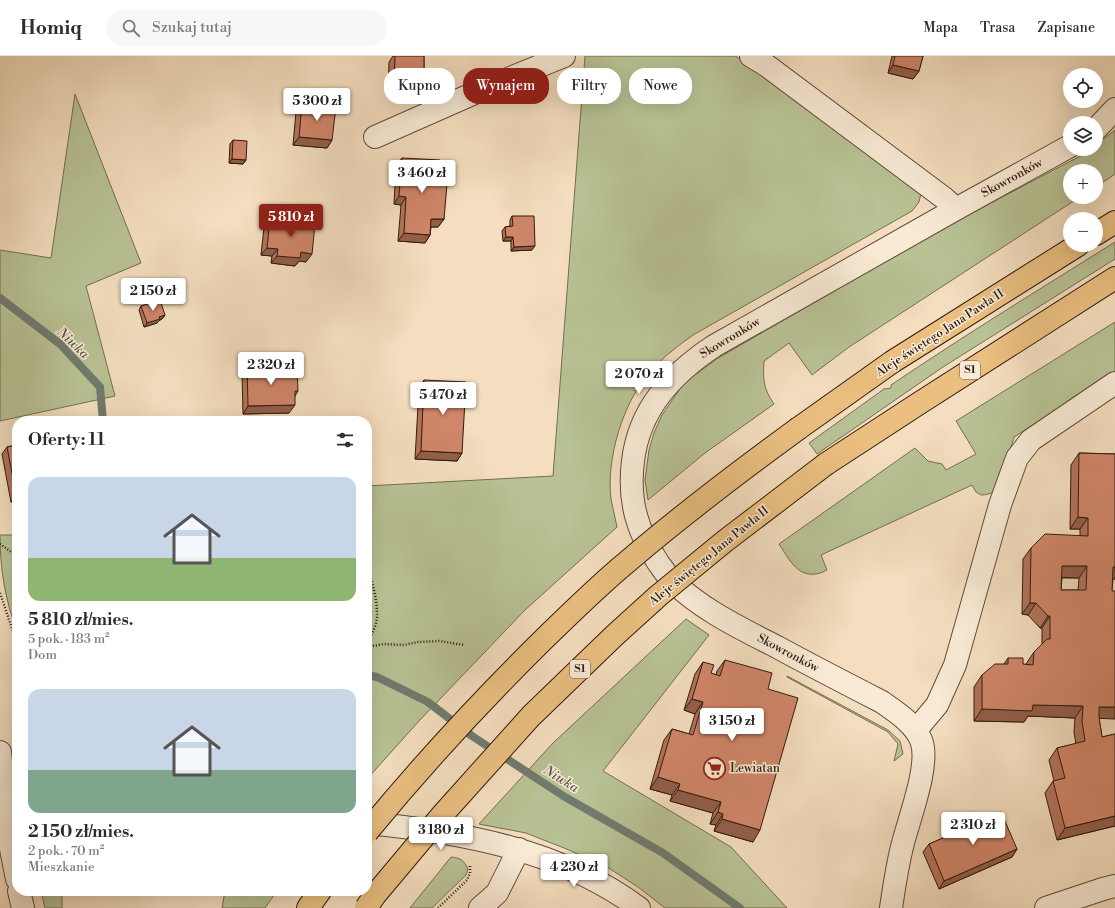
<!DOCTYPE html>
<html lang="pl">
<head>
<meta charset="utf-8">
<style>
	body { margin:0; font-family:"Libre Bodoni",serif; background:#f7f7f7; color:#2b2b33; height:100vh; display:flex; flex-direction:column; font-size:15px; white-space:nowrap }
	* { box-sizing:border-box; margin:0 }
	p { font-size:13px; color:#7c7c81 }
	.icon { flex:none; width:22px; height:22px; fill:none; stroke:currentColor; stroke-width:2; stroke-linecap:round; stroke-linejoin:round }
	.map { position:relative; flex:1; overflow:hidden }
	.details { position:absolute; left:12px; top:360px; width:360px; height:480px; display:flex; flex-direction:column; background:#fff; border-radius:16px; box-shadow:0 4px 16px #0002 }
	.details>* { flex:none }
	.hud { position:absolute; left:384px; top:12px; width:380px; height:36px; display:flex; gap:8px }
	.tools { position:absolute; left:1063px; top:12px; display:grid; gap:8px }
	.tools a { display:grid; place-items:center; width:40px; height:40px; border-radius:50%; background:#fff; box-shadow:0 4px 16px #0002; font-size:20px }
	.price { position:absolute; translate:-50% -34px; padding:0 9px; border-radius:4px; background:#fff; color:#222; font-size:13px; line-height:26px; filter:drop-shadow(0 1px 2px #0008) }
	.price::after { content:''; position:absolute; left:50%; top:24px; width:12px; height:9px; margin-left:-6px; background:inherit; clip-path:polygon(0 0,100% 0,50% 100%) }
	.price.active { background:#8f2418; color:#fff }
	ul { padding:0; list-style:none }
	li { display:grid; align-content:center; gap:8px; height:212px; padding:0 16px }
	li span { display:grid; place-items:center; height:124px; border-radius:12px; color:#555 }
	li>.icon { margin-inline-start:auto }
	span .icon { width:72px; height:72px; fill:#fffc; stroke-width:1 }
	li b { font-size:17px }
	h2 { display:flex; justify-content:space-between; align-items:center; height:48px; padding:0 16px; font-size:17px }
	.chip { padding:0 14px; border-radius:16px; background:#fff; box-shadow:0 4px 16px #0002; font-size:14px; line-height:36px }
	.chip.active { background:#8f2418; color:#fff }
	header { display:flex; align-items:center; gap:24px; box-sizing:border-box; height:56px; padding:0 20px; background:#fff; border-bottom:1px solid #e1e1e2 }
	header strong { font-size:19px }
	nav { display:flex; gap:22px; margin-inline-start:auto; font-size:14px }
	.search { width:280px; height:36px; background:#f7f7f7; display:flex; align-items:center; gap:10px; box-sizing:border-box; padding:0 14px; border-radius:16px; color:#7c7c81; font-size:15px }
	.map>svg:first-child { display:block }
	.grass { fill:#b8c294; stroke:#746e51 }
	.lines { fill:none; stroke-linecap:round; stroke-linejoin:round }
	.stream { stroke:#707b6f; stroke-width:8 }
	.minor-casing { stroke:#604b3a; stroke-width:24 }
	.highway-casing { stroke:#2f1a0e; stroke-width:24 }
	.path { stroke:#2f1a0e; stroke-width:2.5; stroke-dasharray:1 2; stroke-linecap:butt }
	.minor { stroke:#f8ead5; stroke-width:22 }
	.highway { stroke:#eabf80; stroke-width:22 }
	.highway-bridge-casing { stroke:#2f1a0e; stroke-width:24; stroke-linecap:butt }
	.highway-bridge { stroke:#eabf80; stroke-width:22 }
	.wall { fill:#b3735a; stroke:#2f1a0e; fill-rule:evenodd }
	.shaded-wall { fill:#925e4a; stroke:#2f1a0e }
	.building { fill:#d08669; stroke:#2f1a0e; fill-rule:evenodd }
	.labels { text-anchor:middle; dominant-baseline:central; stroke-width:3; stroke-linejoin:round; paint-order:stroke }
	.shield { fill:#f8ead5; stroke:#6b584a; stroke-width:1 }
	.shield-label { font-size:11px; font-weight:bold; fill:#2f1a0e }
	.street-label { font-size:12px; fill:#2f1a0e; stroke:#f8ead5 }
	.poi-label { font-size:12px; fill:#2f1a0e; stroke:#f8ead5; text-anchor:start }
	.water-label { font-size:13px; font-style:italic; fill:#555346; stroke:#f8ead5 }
</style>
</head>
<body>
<header>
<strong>Homiq</strong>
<div class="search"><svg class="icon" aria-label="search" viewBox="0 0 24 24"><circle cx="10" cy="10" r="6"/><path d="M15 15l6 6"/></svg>Szukaj tutaj</div>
<nav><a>Mapa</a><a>Trasa</a><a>Zapisane</a></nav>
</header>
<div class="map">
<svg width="1115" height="852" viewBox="0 0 1115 852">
	<rect width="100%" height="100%" fill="#f4debf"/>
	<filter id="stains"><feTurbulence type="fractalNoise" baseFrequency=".005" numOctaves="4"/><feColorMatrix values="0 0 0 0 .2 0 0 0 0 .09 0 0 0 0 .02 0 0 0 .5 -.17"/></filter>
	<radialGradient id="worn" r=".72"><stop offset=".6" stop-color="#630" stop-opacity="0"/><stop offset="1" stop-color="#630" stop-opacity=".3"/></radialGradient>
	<path class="grass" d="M585,0H735L755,11L921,137L919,146L912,155L693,279C678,290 663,301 651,315C623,345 606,403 611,443C613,452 615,462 617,471L525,554L419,665L367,723V430L553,420Z
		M75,38L141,207L86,230L115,340L0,365V194L51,202Z
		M1115,74V118L1096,131V115H1070V141H1080L849,291L812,319L789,287L764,305C763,324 763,332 774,348L705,397L648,444L645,424L649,394L654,377L662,359L684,327L718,302L960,163L1086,97L1092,93H1096V89Z
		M1115,186V203L943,311L817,398L809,387L884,333L891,332V329C965,279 1040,233 1115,186Z
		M1115,266V317L1014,381C1010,394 1004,425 995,434C991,438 986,439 981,439L976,436L972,429L821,499L827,514C823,516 819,518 815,518C797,521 787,500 779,488L915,392L928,405L942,408L946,414L976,398L956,365Z
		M0,479H17V575C5,544 0,512 0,479Z
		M686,563L709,579L603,715L731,791L787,852H665L638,831L607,811L569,794L526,777L479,768L553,687Z
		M787,620L888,674L900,685L903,698L894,705L898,688L888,676L787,621Z
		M451,801C460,802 464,804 468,813L466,819L432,852H410Z
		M41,835H62V852H45Z
		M225,835H277L265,852H222Z"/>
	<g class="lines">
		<path class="stream" d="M0,242L60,288L100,331L103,365
			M367,619L377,621L428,646L472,680L565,741L663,797L740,852"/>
		<defs>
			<path id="minor" d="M751,0L766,9L944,142L956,153
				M1096,73L1115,53
				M375,81L486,32L564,0
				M916,674L937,649L955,609L1000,449L1017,402L1031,384L1115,327
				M0,696L8,778L17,823
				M367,767C462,776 561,794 639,852
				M19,835L23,852
				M480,852L497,837L519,793
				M891,852C894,832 897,811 902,791C908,765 931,708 921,684C914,667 896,656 882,646C847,628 812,610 777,591C740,572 700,553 670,523C666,518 663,513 659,508C637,476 628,444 633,405C639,353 672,318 714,290L956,153L1070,90
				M1046,852L1103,833L1115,830"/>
			<path id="highway" d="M1096,178L1115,166
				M799,372L892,306L1078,189
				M826,408L918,348L1115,222
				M308,852L320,835"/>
		</defs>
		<use href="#minor" class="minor-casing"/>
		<use href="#highway" class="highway-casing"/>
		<path class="path" d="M0,488L17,500
			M367,508C371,524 377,540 377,557C378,568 371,579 367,589
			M0,537L17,587
			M367,591L384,588L404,589L418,586L439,585L464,589
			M438,852L467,824L470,817V808"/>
		<use href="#minor" class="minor"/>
		<use href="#highway" class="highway"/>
		<defs>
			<path id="highway-bridge" d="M367,776C423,708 482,644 545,582C572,556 598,530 627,506C682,459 740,415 799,372
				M366,852L375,839L443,758L531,660L615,579L658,540L725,485L826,408"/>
		</defs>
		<use href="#highway-bridge" class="highway-bridge-casing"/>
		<use href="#highway-bridge" class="highway-bridge"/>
	</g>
	<path class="wall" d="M393,0H424V28L418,36H388L389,6Z
		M892,0H923L919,15L913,23L888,17Z
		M302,48L332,84L327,92L293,89L296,56Z
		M233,84L246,104L243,108L229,107L230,88Z
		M402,102L439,128L444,163L438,171H431L430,179L425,187L398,185L401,149L394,148L396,110Z
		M512,160L532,194L511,195V185H503L502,175L505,171L510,170V164Z
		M270,163L306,206L299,205L295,210L271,207L272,200L261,199L264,171Z
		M155,248L165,259L162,263L160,264L157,267L144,271L139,254L141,250Z
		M247,308L268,313L298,335L295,340L289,357L243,358L242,316Z
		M424,324L462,397L457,405L415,403L419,332Z
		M17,389V445L11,446L2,398L7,391Z
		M1079,397L1115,398V523H1113L1099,662L1102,681L1115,678V770L1057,784L1045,737L1053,725H1054L1049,704L1057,692L1076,688L1074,676L1075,662L1028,660L1024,666L974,665V631L982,619L1004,608L1008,602L1023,608L1026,609V608L1034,596L1042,588V572H1040L1028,559L1022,558L1023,503L1031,492L1080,480V473H1070L1071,409ZM1062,522H1079L1078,534H1061Z
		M725,604L768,633L753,786L714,775L716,769L710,768L713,757L670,745L672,739L650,733L664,684L672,673L689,678L695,658L684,654L695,618L703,606L711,617L716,619L717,615Z
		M972,769L1017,793L1012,801L939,833L923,796L929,788L955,777L957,773Z"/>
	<path class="shaded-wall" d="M893,9L919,15L913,23L888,17Z
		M394,28H424L418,36H388Z
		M299,81L332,84L327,92L293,89Z
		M232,103L246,104L243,108L229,107Z
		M399,140L406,141L401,149L394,148Z
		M431,163H444L438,171H425Z
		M404,177L430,179L425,187L398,185Z
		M506,181H513L511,185H503Z
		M535,190L532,194L511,195L514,191Z
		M267,192L278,193L272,200L261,199Z
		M301,196L312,198L306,206L299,205L295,210L271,207L277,200Z
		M165,259L162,263L160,264L157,267L144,271L147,267L159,261Z
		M295,349L289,357L243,358L248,350Z
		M421,395L462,397L457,405L415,403Z
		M16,438H17V445L11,446Z
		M1078,461L1088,462L1080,473H1070Z
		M1062,510H1087L1079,522L1054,521Z
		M1113,511H1115V523H1105Z
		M1030,547H1036L1028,559L1022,558Z
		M1048,560H1050L1042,572H1040Z
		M692,643L703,646L695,658L684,654Z
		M1033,649L1083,650L1075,662L1028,660L1024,666L974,665L982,653Z
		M1099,651H1115V663L1091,662Z
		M658,721L680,728L672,739L650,733Z
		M678,734L721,746L713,757L670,745Z
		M718,756L723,758L716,769L710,768Z
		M1115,760V770L1057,784L1065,772Z
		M722,763L760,774L753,786L714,775Z
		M1017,793L1012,801L939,833L944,825Z"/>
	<path class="building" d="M395,0H424V28H394Z
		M895,0H923L919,15L893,9Z
		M302,48L336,51L332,84L299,81Z
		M233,84L247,85L246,104L232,103Z
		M402,102L440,104L439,128H447L444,163H431L430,179L404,177L406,141L399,140Z
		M512,160H534L535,190L514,191L513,181H506L505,171L513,170Z
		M270,163L315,168L312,198L301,196L300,202L277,200L278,193L267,192Z
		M154,246L155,248L161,247L165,259L159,261L160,263L147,267L141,250Z
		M247,308H268V313H297L298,335H295V349L248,350Z
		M424,324L466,326L462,397L421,395Z
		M17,389V438H16L7,391Z
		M1079,397L1115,398V511H1113L1112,535H1115V651H1099V661L1102,681L1115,678V760L1065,772L1053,725L1065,722L1057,692L1085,685L1082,665L1083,650L1033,649L1032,655L982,653V619L995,608H1008V602H1023V608L1033,609L1034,596L1047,583H1050V560H1048L1036,547H1030L1031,492L1045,478L1088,480V462L1078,461ZM1062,510H1087L1086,534H1061Z
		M725,604L772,617L768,633L798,642L760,774L722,763L723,758L718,756L721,746L678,734L680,728L658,721L672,673L693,679L703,646L692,643L703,606L714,609L711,617L720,620Z
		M1001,756L1017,793L944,825L929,788L959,775L957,773L971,767L972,769Z"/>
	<defs>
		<symbol id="supermarket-ring" viewBox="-11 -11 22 22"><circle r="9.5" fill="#f8ead5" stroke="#8f2418" stroke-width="1.5"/><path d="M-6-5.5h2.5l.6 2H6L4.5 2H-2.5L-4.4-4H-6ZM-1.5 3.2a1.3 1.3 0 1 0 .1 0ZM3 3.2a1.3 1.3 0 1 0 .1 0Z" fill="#8f2418"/></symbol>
	</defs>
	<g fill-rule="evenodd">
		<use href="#supermarket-ring" x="702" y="700" width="25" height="25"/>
	</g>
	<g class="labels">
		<g class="shield">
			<rect x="960" y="305" width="20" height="18" rx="3"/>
			<rect x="570" y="604" width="20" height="18" rx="3"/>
		</g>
		<g class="shield-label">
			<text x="970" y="314">S1</text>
			<text x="580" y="613">S1</text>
		</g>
		<g class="street-label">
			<text transform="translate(1012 122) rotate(-29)">Skowronków</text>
			<text transform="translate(940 277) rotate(-33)">Aleje świętego Jana Pawła II</text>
			<text transform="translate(730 282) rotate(-31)">Skowronków</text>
			<text transform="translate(709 500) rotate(-39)">Aleje świętego Jana Pawła II</text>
			<text transform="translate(788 597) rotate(28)">Skowronków</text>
		</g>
		<g class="poi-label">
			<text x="730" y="712">Lewiatan</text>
		</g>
		<g class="water-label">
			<text transform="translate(73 287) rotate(44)">Niwka</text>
			<text transform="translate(561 723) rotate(32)">Niwka</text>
		</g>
	</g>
	<rect width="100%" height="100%" filter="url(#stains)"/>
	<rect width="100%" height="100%" fill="url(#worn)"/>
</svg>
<div class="tools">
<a><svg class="icon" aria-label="locate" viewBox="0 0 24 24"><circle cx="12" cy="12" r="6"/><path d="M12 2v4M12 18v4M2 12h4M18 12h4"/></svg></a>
<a><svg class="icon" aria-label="layers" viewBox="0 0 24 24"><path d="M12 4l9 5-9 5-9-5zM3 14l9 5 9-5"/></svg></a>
<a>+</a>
<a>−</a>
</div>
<b class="price" style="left:317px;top:66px">5 300 zł</b>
<b class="price" style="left:422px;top:138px">3 460 zł</b>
<b class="price active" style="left:291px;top:182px">5 810 zł</b>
<b class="price" style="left:153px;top:256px">2 150 zł</b>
<b class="price" style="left:271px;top:330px">2 320 zł</b>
<b class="price" style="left:639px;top:339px">2 070 zł</b>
<b class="price" style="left:443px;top:360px">5 470 zł</b>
<b class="price" style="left:732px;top:686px">3 150 zł</b>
<b class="price" style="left:973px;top:790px">2 310 zł</b>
<b class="price" style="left:441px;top:795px">3 180 zł</b>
<b class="price" style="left:574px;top:832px">4 230 zł</b>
<div class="hud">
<a class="chip">Kupno</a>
<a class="chip active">Wynajem</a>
<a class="chip">Filtry</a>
<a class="chip">Nowe</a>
</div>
<section class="details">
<h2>Oferty: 11<svg class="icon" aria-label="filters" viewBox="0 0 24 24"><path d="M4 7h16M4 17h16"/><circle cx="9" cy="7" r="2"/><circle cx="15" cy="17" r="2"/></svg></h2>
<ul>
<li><span style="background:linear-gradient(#c9d6e8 65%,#8fb573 0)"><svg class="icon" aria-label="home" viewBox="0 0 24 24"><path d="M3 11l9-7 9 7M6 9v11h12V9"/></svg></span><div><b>5 810 zł/mies.</b><p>5 pok. · 183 m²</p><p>Dom</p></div></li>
<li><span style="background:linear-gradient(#c9d6e8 65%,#7fa58c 0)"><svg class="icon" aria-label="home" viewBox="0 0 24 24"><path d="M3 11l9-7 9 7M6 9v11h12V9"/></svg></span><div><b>2 150 zł/mies.</b><p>2 pok. · 70 m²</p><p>Mieszkanie</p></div></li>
</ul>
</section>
</div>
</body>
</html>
